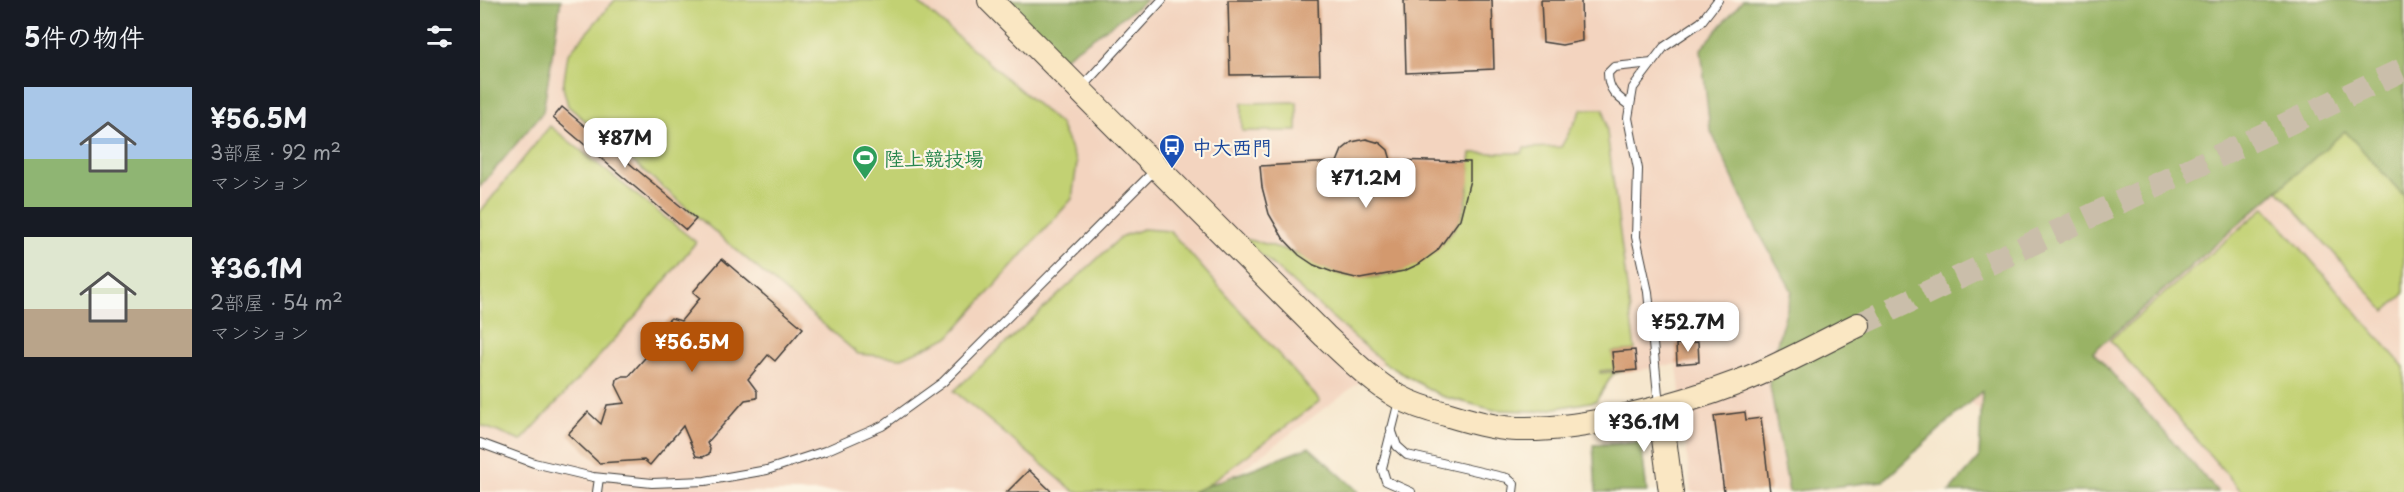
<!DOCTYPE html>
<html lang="ja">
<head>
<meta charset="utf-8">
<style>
	body { margin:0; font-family:"Playpen Sans","Klee One",sans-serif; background:#242831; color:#f1f3f6; height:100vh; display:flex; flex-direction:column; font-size:22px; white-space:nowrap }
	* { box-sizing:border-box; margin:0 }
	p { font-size:20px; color:#9ea1a6 }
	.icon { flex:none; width:33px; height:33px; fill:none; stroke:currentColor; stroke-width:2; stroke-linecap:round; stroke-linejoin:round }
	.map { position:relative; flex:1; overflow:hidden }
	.panel { display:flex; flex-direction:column; background:#171b24; width:480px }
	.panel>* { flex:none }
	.price { position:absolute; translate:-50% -51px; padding:0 14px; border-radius:12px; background:#fff; color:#222; font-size:20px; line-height:39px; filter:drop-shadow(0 2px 3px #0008) }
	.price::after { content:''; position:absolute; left:50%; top:36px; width:18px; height:14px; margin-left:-9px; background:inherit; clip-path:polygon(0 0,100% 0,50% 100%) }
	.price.selected { background:#b45309; color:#fff }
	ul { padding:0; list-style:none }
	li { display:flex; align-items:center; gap:18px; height:150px; padding:0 24px }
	li span { display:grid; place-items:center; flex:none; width:168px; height:120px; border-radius:0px; color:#555 }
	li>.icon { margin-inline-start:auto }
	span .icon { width:72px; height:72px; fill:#fffc; stroke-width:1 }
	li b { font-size:26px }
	h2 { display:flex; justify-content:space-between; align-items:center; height:72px; padding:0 24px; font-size:26px }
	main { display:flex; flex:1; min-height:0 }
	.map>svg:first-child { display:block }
	.built { fill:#f3d4bf }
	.green { fill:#c2d173; stroke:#6f7648; stroke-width:1.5 }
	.forest { fill:#99b365; stroke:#5a6840; stroke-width:1.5 }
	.building { fill:#d3996e }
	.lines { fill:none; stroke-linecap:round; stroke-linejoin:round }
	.secondary-tunnel { stroke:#cabeaa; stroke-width:24; stroke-dasharray:24 12; stroke-linecap:butt }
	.lane-casing { stroke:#3d3a37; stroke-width:10 }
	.secondary-casing { stroke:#3d3a37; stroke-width:26 }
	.lane { stroke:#fff; stroke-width:8 }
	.secondary { stroke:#fae7c3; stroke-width:24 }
	.labels { text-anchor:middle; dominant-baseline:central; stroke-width:4.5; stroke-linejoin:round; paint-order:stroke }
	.transit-label { font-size:20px; font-weight:bold; fill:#164399; stroke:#fcf5e5; text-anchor:start }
	.leisure-label { font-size:20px; font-weight:bold; fill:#27864d; stroke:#fcf5e5; text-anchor:start }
</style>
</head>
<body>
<main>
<section class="panel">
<h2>5件の物件<svg class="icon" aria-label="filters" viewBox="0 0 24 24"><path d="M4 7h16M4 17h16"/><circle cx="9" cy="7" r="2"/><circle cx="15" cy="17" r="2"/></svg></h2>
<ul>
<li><span style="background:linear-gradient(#a9c7e8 60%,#8fb573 0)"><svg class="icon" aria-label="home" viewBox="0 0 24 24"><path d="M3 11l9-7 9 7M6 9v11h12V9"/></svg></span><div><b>¥56.5M</b><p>3部屋 · 92 m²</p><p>マンション</p></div></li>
<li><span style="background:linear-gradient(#dfe7d0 60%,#b9a48a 0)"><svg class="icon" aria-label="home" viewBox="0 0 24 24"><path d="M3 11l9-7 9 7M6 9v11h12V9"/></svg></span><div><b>¥36.1M</b><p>2部屋 · 54 m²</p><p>マンション</p></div></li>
</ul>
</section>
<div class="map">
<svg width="1924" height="492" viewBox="0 0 1924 492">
	<rect width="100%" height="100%" fill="#fcf5e5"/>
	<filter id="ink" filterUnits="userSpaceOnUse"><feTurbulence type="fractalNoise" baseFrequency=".0167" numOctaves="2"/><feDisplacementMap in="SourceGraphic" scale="12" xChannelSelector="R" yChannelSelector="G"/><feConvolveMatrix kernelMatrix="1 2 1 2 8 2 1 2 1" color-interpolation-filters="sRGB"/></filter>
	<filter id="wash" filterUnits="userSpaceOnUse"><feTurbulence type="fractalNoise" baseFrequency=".008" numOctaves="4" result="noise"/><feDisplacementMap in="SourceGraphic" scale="24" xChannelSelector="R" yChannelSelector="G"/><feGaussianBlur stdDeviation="1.35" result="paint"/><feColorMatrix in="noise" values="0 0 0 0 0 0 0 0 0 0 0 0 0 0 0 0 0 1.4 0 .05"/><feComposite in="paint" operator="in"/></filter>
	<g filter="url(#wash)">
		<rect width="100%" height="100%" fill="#f6e7ce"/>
		<path class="built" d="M73,0H1924V492H1589L1452,367L1315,492H1211L1197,364L1134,374L1116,401L1059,411L1014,410L961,396L905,363L732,492H0V77Z"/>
		<path class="green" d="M135,0H435L580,124L597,163L592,199L469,337L422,358L378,354L88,106L83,87L88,54Z
			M817,102V131H762V103Z
			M1102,109H1124L1155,350L1132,352L1133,358L1142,369L1120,371V373L1144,371L1133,374L1116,401L1059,411L1014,410L961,396L904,363L762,238C780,243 802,247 819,255C832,261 842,269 856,273C904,288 955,265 979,220C991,200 988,175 991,153H1042L1044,148L1081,147Z
			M70,126L216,242L158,314L41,441L0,425V212Z
			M1865,130L1924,196V294L1905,311L1798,190Z
			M1785,207L1924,367V492H1762L1630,340Z
			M663,229L690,231L840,401L718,492H595L474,391L642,236Z"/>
		<path class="forest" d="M0,0H81L63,112L0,187Z
			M515,0H667L578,62Z
			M1263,0H1924V196L1865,131L1613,352L1738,492H1469L1499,458L1502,391L1403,481L1309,492L1288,375L1312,291L1275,226L1230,129L1221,49Z
			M1161,442L1167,492H1116L1113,445Z
			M829,447L879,492H711Z"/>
		<g id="blocks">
			<path class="building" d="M748,0H838L840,74L750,75Z
				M924,0H1012L1014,69L926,73Z
				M1061,0H1101L1102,41L1082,45L1063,42Z
				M82,107L216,219L206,230L73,118Z
				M886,139L900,143L908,150L911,160L990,162V180L980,219L957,251L939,264L924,271L880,279L855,273L834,265L819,255L803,238L789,214L782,187L780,166L857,162L862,150L872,142Z
				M242,259L323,328L295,361L288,355L268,379L277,391V398L265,400L227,443L230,449L229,454L223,457L216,456L203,426L170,465L164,460L119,463L88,434L108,412L121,424L127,405L145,403L136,385L137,379L143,376H149L187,333L184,328L186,322L191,318L201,321L220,298L213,292Z
				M1218,342L1219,362L1197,364L1196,344Z
				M1155,350L1157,370L1134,372L1132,352Z
				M1265,412L1266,420L1281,418L1290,492H1244L1234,416Z
				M549,470L572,492H527Z"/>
		</g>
	</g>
	<g filter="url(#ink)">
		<use href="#blocks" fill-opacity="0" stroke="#3d3a37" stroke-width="1.5"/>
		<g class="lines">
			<path class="secondary-tunnel" d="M1378,325L1924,69"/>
			<defs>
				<path id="lane" d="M601,88L682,0
					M1150,106C1136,96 1128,90 1128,73L1134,67L1172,63
					M919,401L902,468L906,481L931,492
					M1179,405L1168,292L1156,237L1158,169L1148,118L1153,88L1184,47L1221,22L1238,0
					M911,429L917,446L927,455L1027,478L1034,484L1033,492
					M0,443L54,463L113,477L172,483L225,481L287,470L345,451L402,426L463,382L676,169
					M117,492L119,478"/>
				<path id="secondary" d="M510,0L845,336C869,358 891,381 919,397C933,405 950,410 966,414C989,421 1013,428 1037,429C1105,431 1196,406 1259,382C1300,366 1339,344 1378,325
					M1180,408L1191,492"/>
			</defs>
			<use href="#lane" class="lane-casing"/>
			<use href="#secondary" class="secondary-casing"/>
			<use href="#lane" class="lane"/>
			<use href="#secondary" class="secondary"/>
		</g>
	</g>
	<defs>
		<symbol id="bus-pin" viewBox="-11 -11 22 30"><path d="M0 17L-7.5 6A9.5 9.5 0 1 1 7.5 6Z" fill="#1a4fb4" stroke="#fcf5e5"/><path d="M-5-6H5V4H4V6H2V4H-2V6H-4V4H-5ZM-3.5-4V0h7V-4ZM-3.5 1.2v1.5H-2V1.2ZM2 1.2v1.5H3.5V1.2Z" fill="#fff"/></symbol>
		<symbol id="stadium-pin" viewBox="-11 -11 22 30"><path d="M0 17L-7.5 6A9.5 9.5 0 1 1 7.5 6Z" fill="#2e9e5b" stroke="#fcf5e5"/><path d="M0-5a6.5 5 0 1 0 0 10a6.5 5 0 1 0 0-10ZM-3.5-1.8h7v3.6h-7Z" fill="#fff"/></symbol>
	</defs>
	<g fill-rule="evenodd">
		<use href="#bus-pin" x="677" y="132" width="30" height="40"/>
		<use href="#stadium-pin" x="370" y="143" width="30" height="40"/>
	</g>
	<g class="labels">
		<g class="transit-label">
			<text x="712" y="147">中大西門</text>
		</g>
		<g class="leisure-label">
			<text x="404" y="158">陸上競技場</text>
		</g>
	</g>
</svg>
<b class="price" style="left:145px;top:169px">¥87M</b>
<b class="price" style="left:886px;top:209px">¥71.2M</b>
<b class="price" style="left:1208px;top:353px">¥52.7M</b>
<b class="price selected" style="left:212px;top:373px">¥56.5M</b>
<b class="price" style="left:1164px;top:453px">¥36.1M</b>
</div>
</main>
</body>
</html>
